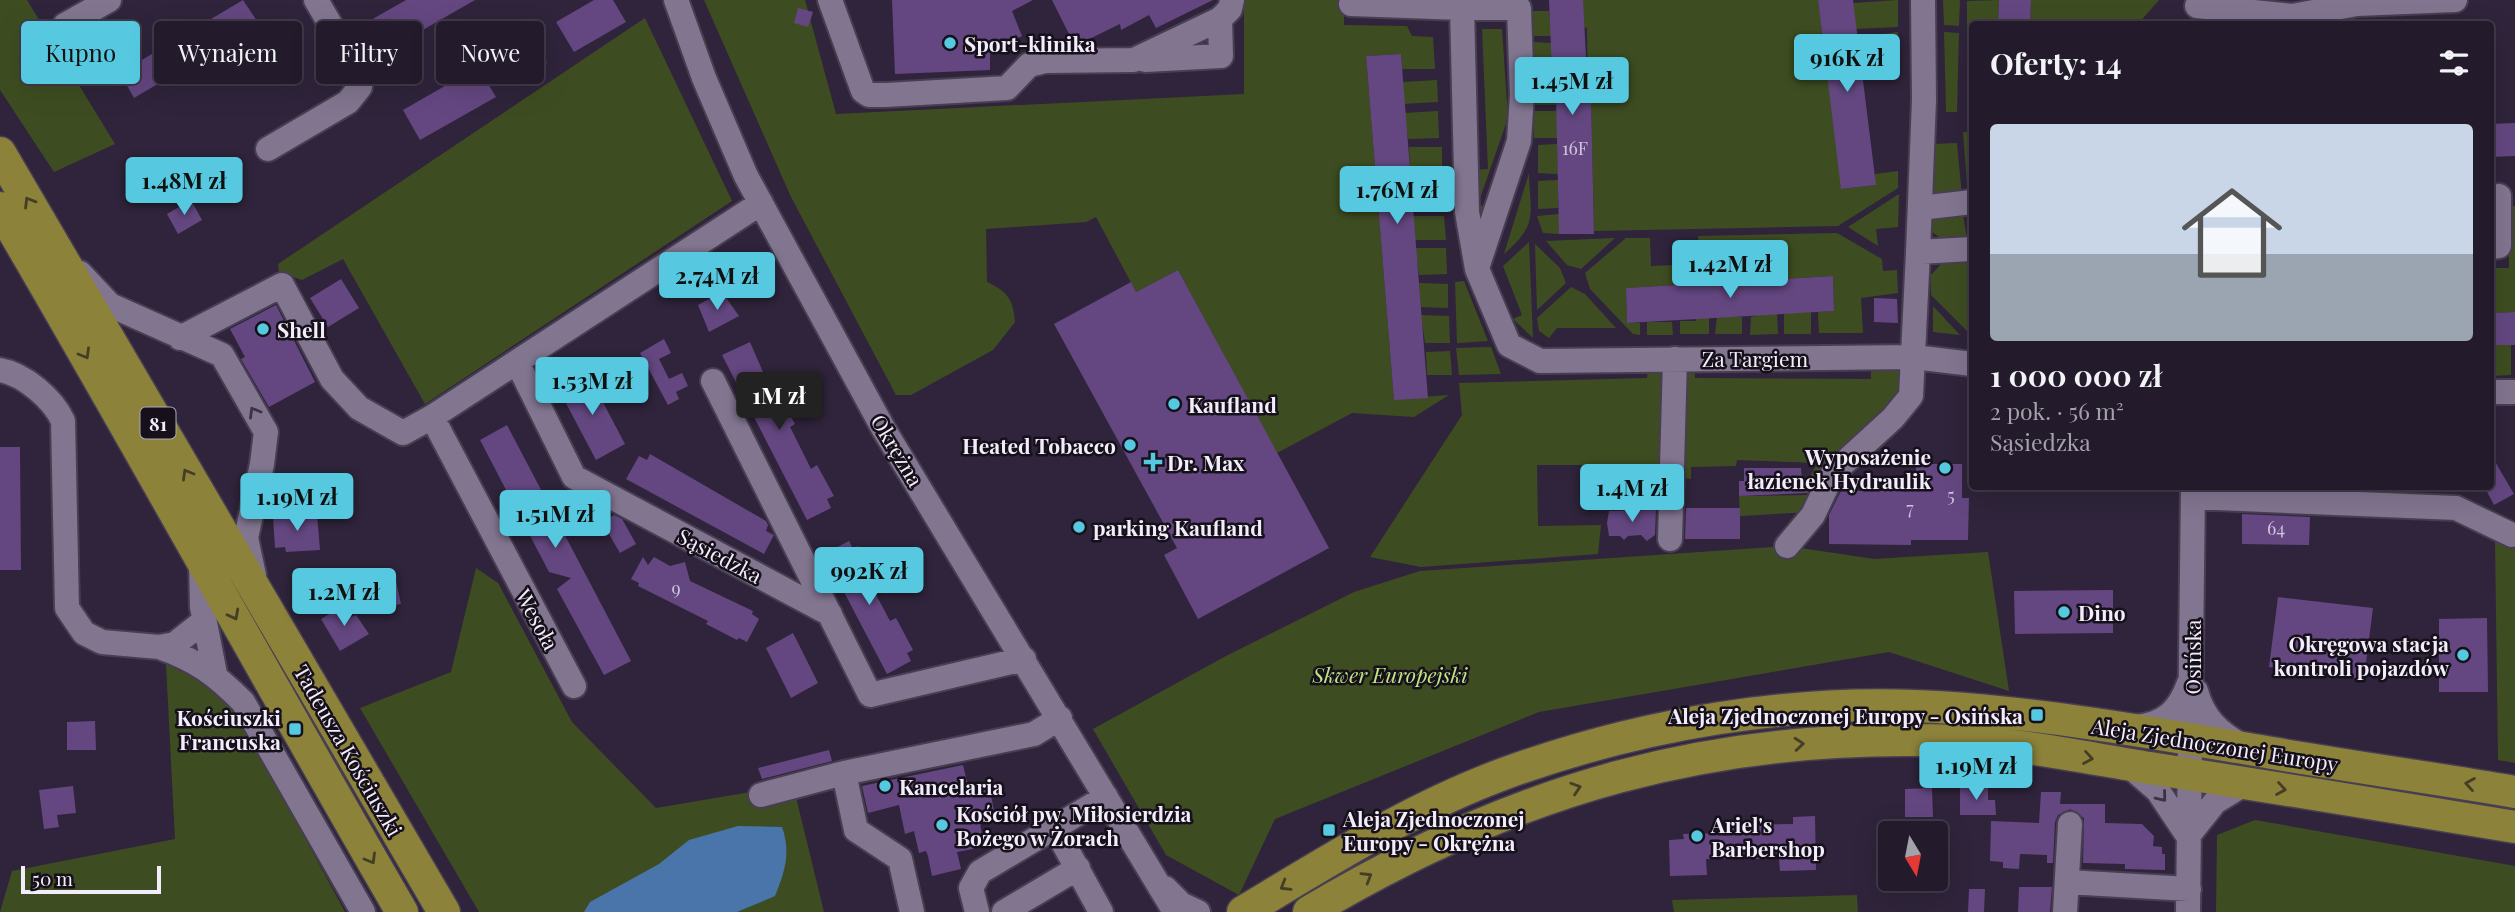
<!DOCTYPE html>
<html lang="pl">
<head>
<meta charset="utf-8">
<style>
	body { margin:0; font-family:"Playfair Display",serif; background:#2f2838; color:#f1f3f6; height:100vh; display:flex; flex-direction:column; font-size:26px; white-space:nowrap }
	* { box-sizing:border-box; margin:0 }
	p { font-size:23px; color:#a3a1a9 }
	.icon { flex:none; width:38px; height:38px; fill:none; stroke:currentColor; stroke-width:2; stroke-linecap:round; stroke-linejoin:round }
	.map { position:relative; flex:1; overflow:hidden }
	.panel { position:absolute; left:1969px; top:21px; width:525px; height:469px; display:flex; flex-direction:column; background:#231b2c; border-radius:7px; box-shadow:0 7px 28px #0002,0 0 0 2px #403948 }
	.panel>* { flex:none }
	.top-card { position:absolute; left:21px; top:21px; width:665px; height:63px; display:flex; gap:14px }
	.needle { width:46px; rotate:170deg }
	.fabs { position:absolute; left:1878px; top:821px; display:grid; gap:14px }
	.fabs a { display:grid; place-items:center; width:70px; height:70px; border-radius:7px; background:#231b2c; box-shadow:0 7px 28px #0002,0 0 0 2px #403948; font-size:35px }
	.scale { position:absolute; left:21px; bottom:18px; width:140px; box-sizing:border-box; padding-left:7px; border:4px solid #f3ecfb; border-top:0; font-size:19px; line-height:24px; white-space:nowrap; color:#f3ecfb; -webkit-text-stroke:5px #15101a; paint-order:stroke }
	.price { position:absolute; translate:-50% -60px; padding:0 16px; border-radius:7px; background:#56c9e1; color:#111; font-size:23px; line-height:46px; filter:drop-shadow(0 2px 4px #0008) }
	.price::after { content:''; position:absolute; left:50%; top:42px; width:21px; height:16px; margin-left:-10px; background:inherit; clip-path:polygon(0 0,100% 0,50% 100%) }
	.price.on { background:#222; color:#fff }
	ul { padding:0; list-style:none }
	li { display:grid; align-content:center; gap:14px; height:371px; padding:0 21px }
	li+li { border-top:2px solid #403948 }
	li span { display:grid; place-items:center; height:217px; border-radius:7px; color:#555 }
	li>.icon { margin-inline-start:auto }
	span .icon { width:126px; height:126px; fill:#fffc; stroke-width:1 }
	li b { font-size:30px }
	h2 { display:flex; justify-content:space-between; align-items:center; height:84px; padding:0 21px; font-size:30px }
	.pill { padding:0 24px; border-radius:7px; background:#231b2c; box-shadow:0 7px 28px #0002,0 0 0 2px #403948; font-size:24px; line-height:63px }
	.pill.on { background:#56c9e1; color:#111 }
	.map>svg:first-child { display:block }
	.green { fill:#3e4d21 }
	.water { fill:#4975aa }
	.building { fill:#644781 }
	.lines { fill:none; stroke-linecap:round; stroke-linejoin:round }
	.minor-casing { stroke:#473e51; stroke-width:28 }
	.major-casing { stroke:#473e51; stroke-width:35 }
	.minor { stroke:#827590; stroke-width:24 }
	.major { stroke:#8c823a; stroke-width:32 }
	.oneway { stroke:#453e27 }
	.oneway2 { stroke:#3b3343 }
	.poi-dot { fill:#56c9e1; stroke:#15101a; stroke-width:2.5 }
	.labels { text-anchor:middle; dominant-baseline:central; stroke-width:5; stroke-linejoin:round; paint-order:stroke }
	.number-label { font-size:18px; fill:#cfc3dc }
	.shield { fill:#15101a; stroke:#b0aab8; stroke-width:2 }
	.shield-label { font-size:19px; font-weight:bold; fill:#f3ecfb }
	.poi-label { font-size:21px; font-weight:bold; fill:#f3ecfb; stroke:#15101a; text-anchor:start }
	.street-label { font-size:21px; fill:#f3ecfb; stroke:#15101a }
	.park-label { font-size:21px; font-style:italic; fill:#c1e485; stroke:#15101a }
</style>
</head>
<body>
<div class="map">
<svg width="2515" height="912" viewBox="0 0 2515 912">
	<rect width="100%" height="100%" fill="#2f243b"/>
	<path class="green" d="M0,0H27L115,144L54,172L0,90Z
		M704,0H805L836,114L1244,94V0H1344V25L1407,26L1412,36L1433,37L1435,69H1402L1401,54L1366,56L1394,399L1449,395L1414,417L1352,413L1277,453L1178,270L1136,292L1096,217L1086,222L986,229L987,282C1008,292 1013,299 1015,322L993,350L911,395H896L791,197Z
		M1582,0H1818L1842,189L1875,185V174L1898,171V188L1838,226L1594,231L1591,97L1588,96L1587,28L1582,27Z
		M1898,0V27L1856,29L1853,3Z
		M1943,0H1960L1959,26L1944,25Z
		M1999,0L1998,24L1967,26V1Z
		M2031,0H2159L2138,24H2030Z
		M1531,11H1549L1552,36H1532Z
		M645,18L732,201L425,404L343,259L302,280L279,272L278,264Z
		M1482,29H1502L1508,118L1478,204L1490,209L1488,213L1479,214L1475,211V170L1488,169Z
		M1898,32V62L1859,60L1857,37Z
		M1944,32L1959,33L1957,112H1946Z
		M1533,42L1552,43L1553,73L1533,74Z
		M1437,80L1438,102L1403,104L1402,82Z
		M1535,80H1553L1556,105H1535Z
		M1438,111L1439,138L1408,139L1404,113Z
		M1534,111H1557V138H1534Z
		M1963,132H1972V194L1968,196Z
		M1957,143L1962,196L1933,197L1932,144Z
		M1557,144L1558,174L1538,173V145Z
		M1409,147H1442V172L1410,171Z
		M1529,173C1530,214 1539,224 1504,254Z
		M1442,179L1444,208L1412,207L1411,180Z
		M1558,180V208L1538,209V181Z
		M1899,194L1898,227L1876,229L1878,246L1848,227Z
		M2508,206H2515V312L2490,313V268H2509Z
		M1962,209L1967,238L1942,239L1928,229V218Z
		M1559,214V234L1543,233L1537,216Z
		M1413,216H1444L1446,240H1414Z
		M1837,233L1882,259L1883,271L1897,270L1898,293L1861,298L1863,333H1819L1818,312L1834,311L1833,276L1626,288L1627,323H1640V335L1633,334L1590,289L1585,273L1626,238H1650L1651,266L1700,264L1698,236Z
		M1615,238L1581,269L1567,265L1546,241Z
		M1529,242L1533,338L1513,319L1522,315L1503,266Z
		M1535,244L1560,268L1566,283L1537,310Z
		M1415,248H1446L1447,274L1419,275Z
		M1942,263H1971L1972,336L1931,295V275Z
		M1464,281L1488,341L1457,343L1455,282Z
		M1419,283L1448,284V308L1420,307Z
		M1571,287L1585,294L1616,328H1557L1549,338L1539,331L1537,318Z
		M1933,306L1960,335L1933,332Z
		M1811,312V334H1784V313Z
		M1765,313H1777L1778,334L1750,335L1751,317Z
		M1421,315L1449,316L1450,343H1425Z
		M1717,317H1742V334H1715Z
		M1696,318H1709V334H1680V321H1696Z
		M1647,322H1672L1673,335H1647Z
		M2490,345H2511V375L2490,376Z
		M1491,347L1501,374L1459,375L1456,348Z
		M1450,351L1452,375H1427L1426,352Z
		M1694,364L1695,378L1871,379V365L1901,369L1908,390L1810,512L1740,516L1739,496L1807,495V481L1818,463L1737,460L1736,466L1691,467V479L1680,478L1683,375Z
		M1648,367L1663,369L1661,479L1656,480L1655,465H1537L1538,526L1601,525L1598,554L1421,567L1370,557L1462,415L1459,383L1647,378Z
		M2515,522V763L2498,760L2495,541Z
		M1787,546L1874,559L1988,552L2009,691L1889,652L1539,712L1275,819L1239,895L1166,855L1093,729L1226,656L1354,592L1420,571Z
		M476,568L498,583L572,722L656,808L793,785L824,912H479L360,708L451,672Z
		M166,664L227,694L345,912H0L12,871L175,839Z
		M2255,820L2515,866V912H2216L2217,835Z
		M1857,895L1858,912H1674L1672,900Z"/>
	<path class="water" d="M738,826L782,827C791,852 785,872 775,896L737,912H584L590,902L659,864L689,840Z"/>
	<path class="building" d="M243,0L259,24L134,98L120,73Z
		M406,0H475L374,58L357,28Z
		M594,0H613L626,22L574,52L556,22Z
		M892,0H1033L1012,11L1022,36L990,51V70L895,74Z
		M1052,0H1213L1156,28L1149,15L1121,30L1120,24L1075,46Z
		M1549,0H1583L1588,96H1591L1594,234H1559L1556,97H1553Z
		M1818,0H1853L1876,185L1841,189Z
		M1999,0H2031L2030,24H1998Z
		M798,8L813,12L808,27L794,23Z
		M533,38L547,63L526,75L511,50Z
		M1401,54L1428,398L1394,400L1366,56Z
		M478,67L496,97L420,140L403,110Z
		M2515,123V156L2490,157V124Z
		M191,200L202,220L178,234L167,214Z
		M1178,270L1329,548L1198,619L1164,555L1177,548L1054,324L1131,282L1136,292Z
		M1833,276L1834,311L1627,323L1626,288Z
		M341,279L359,308L328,327L310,298Z
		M722,292L739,316L709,332L698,305Z
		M1874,298L1897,299L1898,323L1874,322Z
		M276,305L315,382L269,407L241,359L245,357L230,329Z
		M2515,312V345H2490V313Z
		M664,339L671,353L659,359L669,379L682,373L688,386L676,392L679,399L668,405L640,353Z
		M750,342L773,395L778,392L795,424L790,427L811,469L817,465L834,496L827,499L831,508L807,520L722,355Z
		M588,374L625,444L596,460L559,390Z
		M507,425L631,661L604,675L557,589L571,578L549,572L480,440Z
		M0,447H20L21,570H0Z
		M2490,453L2514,494L2494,505L2484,486H2490Z
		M650,454L766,521L768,525L766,531L774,535L764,554L626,479L639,456L647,460Z
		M1916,464H1962V498H1969L1968,540H1911V545L1829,544V515L1841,491H1916Z
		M1744,468H1801L1802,481H1807V493L1739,496V481H1744Z
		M352,486V510H322L321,487Z
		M1686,508H1740V539H1685Z
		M1656,510L1655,535L1647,541L1641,535L1628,536L1624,540L1620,536H1609L1607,523L1609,511Z
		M317,514L320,550L286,552L285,547L275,548L273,517Z
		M2242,514L2310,517L2309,545L2242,544Z
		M614,515L622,519L636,544L620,553L602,522Z
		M849,541L853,549L858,546L875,579L870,581L873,589L890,621L896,618L913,650L907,653L911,661L887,674L824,554Z
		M643,557L648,565L654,557L670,566L685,562L690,581L753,611L752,614L759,619L747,642L739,638L737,640L706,624L708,621L638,586L639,583L631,579Z
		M396,581L401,604L383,607L379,584Z
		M2113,590V633L2015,634L2014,591Z
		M2278,597L2373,608L2364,679L2269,667Z
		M344,605L351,617L356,615L369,634L340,651L321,619Z
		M2487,618L2488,692H2439V619Z
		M793,633L818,683L791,698L766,648Z
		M95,721L96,750H67V722Z
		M829,750L832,761L762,779L758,768Z
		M963,765L969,790L989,786L995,815L979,818L982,834L973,849L957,852L961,869L932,876L928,856L926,851L919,853L914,831L905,834L899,805L868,813L862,786Z
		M73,786L76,813L57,815L59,827L44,829L39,790Z
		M1988,787V800H1995L1996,815H1960V788Z
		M1932,788L1933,817H1905V789Z
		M2041,792H2061L2060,804H2105V823L2142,824L2154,836L2153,846L2162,847V854H2165V870L2125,869V864L2083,863L2084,818L2070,809L2058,815L2055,822L2053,863H2047V855L2020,854L2019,869L2003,868V862L1990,861L1991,821L2039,823Z
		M1815,816L1816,870L1780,871L1779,859H1706L1707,875L1670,876L1669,840L1684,839L1683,834L1719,833L1730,820L1741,821L1745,825L1793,824V817Z
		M2019,887H2052L2050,912H2018Z
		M1969,889H1985L1984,912H1968Z"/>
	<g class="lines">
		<defs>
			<path id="minor" d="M676,0L704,78L746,176L883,428L1175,912
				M830,0L863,91L869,95H886L1007,88L1029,65L1045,61L1134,60L1220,19L1230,9L1232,0
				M1351,4L1462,8L1467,212L1477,269L1509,345L1540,361L1914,357L1972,364
				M2197,6L2292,16L2357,4L2455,0
				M1462,8H1519L1522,95L1519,141L1478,265
				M65,25L109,0
				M1145,60L1221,56L1220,19
				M268,149L348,102L360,87L358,72L316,0
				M1920,208L1972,202
				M2490,247L2499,246V196
				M1918,252L1924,100L1923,0
				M80,273L110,305L222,355L266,432L262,464L246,538L254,575
				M180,338L282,285L332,379L359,408L403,433L432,417
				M517,362L574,477L830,614
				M0,370C24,374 53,399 63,421L67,608L84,633L102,642L159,647L175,644L204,621
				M713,381L870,695L1024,659
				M2490,392H2515
				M2193,497L2456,508L2512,535
				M1670,539L1675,359
				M1787,546L1813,515L1833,473L1893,418L1911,396L1918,252L1972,249
				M201,560L202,607L215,674
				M159,647C196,660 215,674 243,702L363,912
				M574,686L432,417L761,203
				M2196,691C2203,718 2219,733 2243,746
				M2135,727C2165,724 2179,711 2189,683
				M2127,764L2158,791L2188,836
				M844,773L1034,734L1060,718
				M761,795L844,773L856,830L900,859L912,912
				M1055,828L1101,912
				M2188,836L2215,802L2246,783
				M2067,882L2189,889
				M1165,888L1181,904L1198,912
				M977,912L971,888L980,872L1106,797
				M1004,912L1078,868
				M2065,912L2070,824
				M2188,912L2193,486"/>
			<path id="major" d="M0,153L444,912
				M0,208C137,441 266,678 402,912
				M1243,912C1328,861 1413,807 1506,773C1641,724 1794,698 1937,707C2050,714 2161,734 2272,753C2353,767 2434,778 2515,792
				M1309,912C1516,788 1716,731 1958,741C2022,744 2087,758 2150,768C2272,787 2393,807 2515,827"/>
		</defs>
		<use href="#minor" class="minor-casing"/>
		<use href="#major" class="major-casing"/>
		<use href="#minor" class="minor"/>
		<use href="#major" class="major"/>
	</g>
	<defs><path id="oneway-chevron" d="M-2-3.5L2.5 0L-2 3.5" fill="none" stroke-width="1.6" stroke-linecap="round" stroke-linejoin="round" transform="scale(1.75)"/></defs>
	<g class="oneway">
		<use href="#oneway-chevron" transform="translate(29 202) rotate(-121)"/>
		<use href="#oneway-chevron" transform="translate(85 354) rotate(60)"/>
		<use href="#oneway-chevron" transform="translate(187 474) rotate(-120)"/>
		<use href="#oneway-chevron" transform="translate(234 615) rotate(62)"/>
		<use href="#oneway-chevron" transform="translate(1799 744) rotate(-5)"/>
		<use href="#oneway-chevron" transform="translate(2088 758) rotate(9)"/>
		<use href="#oneway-chevron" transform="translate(2470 784) rotate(-171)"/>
		<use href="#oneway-chevron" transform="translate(1576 788) rotate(-18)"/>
		<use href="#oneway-chevron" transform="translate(2281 789) rotate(9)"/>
		<use href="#oneway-chevron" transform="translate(371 859) rotate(60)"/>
		<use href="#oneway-chevron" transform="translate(1367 877) rotate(-31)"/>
		<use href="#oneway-chevron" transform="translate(1285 886) rotate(149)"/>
	</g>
	<g class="oneway2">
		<use href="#oneway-chevron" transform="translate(254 412) rotate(-120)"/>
		<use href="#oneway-chevron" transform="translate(2162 797) rotate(51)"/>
	</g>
	<g class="poi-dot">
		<circle cx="950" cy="43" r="7"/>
		<circle cx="263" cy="329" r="7"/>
		<circle cx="1174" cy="404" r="7"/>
		<circle cx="1130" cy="445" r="7"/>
		<path d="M1149.5 451.5h7v7h7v7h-7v7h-7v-7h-7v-7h7z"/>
		<circle cx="1945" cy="468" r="7"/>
		<circle cx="1079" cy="527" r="7"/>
		<circle cx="2064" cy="612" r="7"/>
		<circle cx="2463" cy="655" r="7"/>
		<rect x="2030" y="708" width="14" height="14" rx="3.5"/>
		<rect x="288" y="722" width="14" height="14" rx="3.5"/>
		<circle cx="885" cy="786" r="7"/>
		<circle cx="942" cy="825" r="7"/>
		<rect x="1322" y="823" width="14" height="14" rx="3.5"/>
		<circle cx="1697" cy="836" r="7"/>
	</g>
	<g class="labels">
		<g class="number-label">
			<text x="1575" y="148">16F</text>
			<text x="1951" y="495">5</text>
			<text x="1910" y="508">7</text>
			<text x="2276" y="528">64</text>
			<text x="676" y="588">9</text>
		</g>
		<rect class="shield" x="140.5" y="407.5" width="35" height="31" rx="5"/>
		<g class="shield-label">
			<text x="158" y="423">81</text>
		</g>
		<g class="poi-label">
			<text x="964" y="43">Sport-klinika</text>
			<text x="277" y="329">Shell</text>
			<text x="1188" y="404">Kaufland</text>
			<text x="1116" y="445" text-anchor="end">Heated Tobacco</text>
			<text x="1931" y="456" text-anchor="end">Wyposażenie<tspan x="1931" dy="24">łazienek Hydraulik</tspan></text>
			<text x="1167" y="462">Dr. Max</text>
			<text x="1093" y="527">parking Kaufland</text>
			<text x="2078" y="612">Dino</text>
			<text x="2449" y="643" text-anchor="end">Okręgowa stacja<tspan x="2449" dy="24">kontroli pojazdów</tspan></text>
			<text x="2023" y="715" text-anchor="end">Aleja Zjednoczonej Europy - Osińska</text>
			<text x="281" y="717" text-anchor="end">Kościuszki<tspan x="281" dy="24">Francuska</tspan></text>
			<text x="899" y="786">Kancelaria</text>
			<text x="956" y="813">Kościół pw. Miłosierdzia<tspan x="956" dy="24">Bożego w Żorach</tspan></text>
			<text x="1343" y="818">Aleja Zjednoczonej<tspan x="1343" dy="24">Europy - Okrężna</tspan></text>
			<text x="1711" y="824">Ariel's<tspan x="1711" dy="24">Barbershop</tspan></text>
		</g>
		<g class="street-label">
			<text x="1755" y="358">Za Targiem</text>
			<text transform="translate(898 450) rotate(59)">Okrężna</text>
			<text transform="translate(720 555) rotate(28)">Sąsiedzka</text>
			<text transform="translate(538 619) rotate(62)">Wesoła</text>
			<text transform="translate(2192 657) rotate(-90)">Osińska</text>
			<text transform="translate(2215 744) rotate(9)">Aleja Zjednoczonej Europy</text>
			<text transform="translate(349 750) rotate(60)">Tadeusza Kościuszki</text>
		</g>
		<g class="park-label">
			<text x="1390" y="674">Skwer Europejski</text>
		</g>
	</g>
</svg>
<div class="fabs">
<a><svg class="needle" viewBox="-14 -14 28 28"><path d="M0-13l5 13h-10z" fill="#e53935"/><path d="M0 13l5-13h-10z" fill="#a3a1a9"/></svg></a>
</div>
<div class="scale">50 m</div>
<b class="price" style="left:1847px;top:94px">916K zł</b>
<b class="price" style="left:1572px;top:117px">1.45M zł</b>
<b class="price" style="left:184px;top:217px">1.48M zł</b>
<b class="price" style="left:1397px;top:226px">1.76M zł</b>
<b class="price" style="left:1730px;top:300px">1.42M zł</b>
<b class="price" style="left:717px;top:312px">2.74M zł</b>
<b class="price" style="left:592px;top:417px">1.53M zł</b>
<b class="price on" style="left:779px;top:432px">1M zł</b>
<b class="price" style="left:1632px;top:524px">1.4M zł</b>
<b class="price" style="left:297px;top:533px">1.19M zł</b>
<b class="price" style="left:555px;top:550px">1.51M zł</b>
<b class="price" style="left:869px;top:607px">992K zł</b>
<b class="price" style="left:344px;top:628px">1.2M zł</b>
<b class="price" style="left:1976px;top:802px">1.19M zł</b>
<div class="top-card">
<a class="pill on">Kupno</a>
<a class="pill">Wynajem</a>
<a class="pill">Filtry</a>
<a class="pill">Nowe</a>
</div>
<section class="panel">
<h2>Oferty: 14<svg class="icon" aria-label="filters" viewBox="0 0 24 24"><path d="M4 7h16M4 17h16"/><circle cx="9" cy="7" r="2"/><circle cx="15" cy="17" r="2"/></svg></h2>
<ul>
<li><span style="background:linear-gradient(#c9d6e8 60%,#9aa5b1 0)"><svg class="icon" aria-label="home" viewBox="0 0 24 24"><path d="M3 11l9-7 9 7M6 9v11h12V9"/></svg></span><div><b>1 000 000 zł</b><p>2 pok. · 56 m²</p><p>Sąsiedzka</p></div></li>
</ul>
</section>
</div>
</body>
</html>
